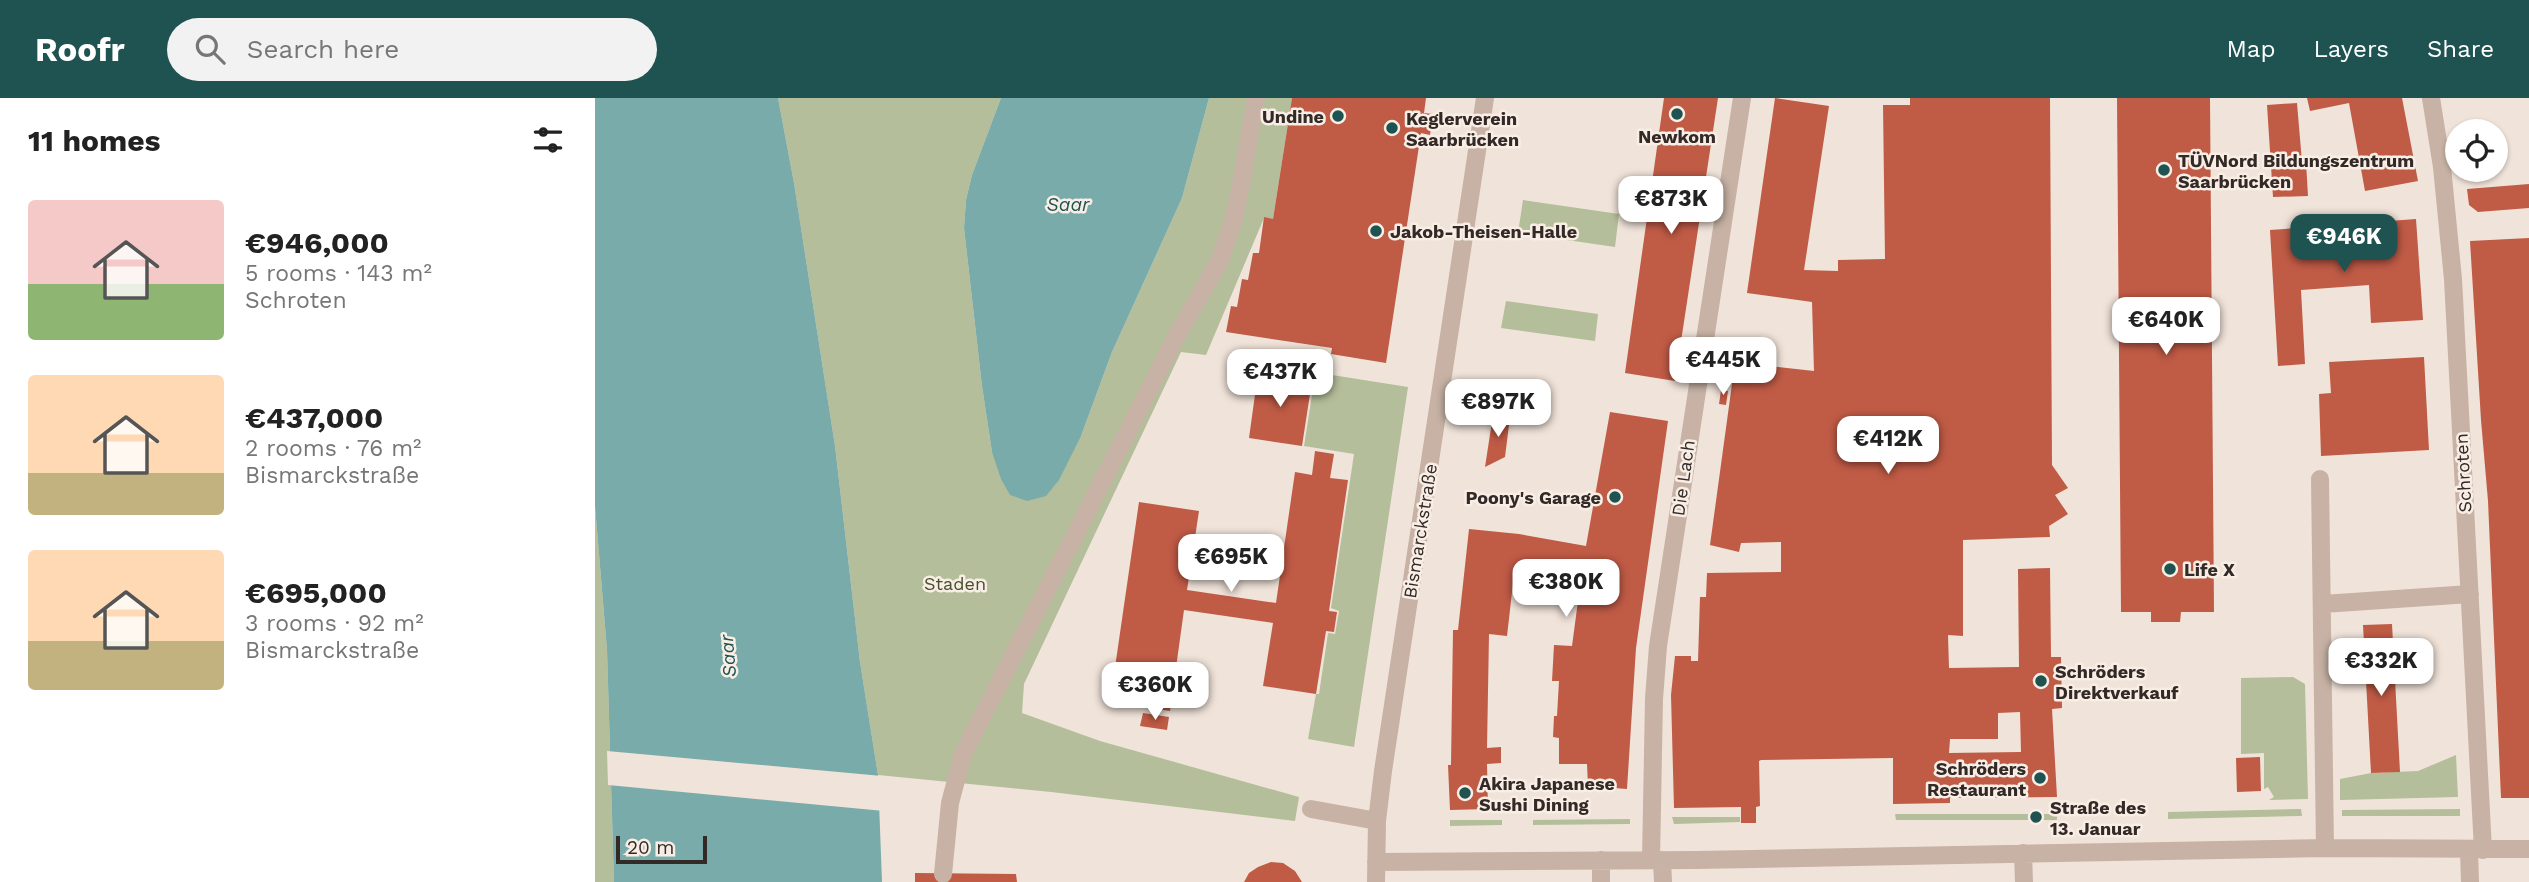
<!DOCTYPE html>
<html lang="en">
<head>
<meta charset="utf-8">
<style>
	body { margin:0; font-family:"Work Sans",sans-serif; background:#f2f2f2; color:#222; height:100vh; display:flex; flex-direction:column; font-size:26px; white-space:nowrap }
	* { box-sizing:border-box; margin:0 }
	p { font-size:23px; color:#767676 }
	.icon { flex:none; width:38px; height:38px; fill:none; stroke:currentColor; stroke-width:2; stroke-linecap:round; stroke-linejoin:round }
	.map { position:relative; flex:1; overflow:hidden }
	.drawer { display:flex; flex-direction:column; background:#fff; width:595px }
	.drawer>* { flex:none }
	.buttons { position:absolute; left:1850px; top:21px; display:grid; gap:14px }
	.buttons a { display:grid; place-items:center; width:63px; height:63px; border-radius:50%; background:#fff; box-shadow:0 2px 5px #0004; font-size:35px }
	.scale { position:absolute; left:21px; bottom:18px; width:91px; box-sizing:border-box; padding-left:7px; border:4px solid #332926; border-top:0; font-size:19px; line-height:24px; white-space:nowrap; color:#332926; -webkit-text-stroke:5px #f8eee5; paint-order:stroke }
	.price { position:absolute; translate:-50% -60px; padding:0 16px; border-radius:14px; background:#fff; color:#222; font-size:23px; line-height:46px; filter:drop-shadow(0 2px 4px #0008) }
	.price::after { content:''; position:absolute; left:50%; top:42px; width:21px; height:16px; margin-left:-10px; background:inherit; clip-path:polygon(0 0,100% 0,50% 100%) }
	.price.on { background:#1e5352; color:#fff }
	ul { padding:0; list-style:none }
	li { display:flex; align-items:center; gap:21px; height:175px; padding:0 28px }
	li span { display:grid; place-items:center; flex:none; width:196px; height:140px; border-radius:7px; color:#555 }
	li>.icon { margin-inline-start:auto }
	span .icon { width:84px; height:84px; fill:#fffc; stroke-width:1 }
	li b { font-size:30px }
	h2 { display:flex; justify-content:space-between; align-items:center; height:84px; padding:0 28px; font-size:30px }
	header { display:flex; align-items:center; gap:42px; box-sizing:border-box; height:98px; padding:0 35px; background:#1e5352; color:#fff }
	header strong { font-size:33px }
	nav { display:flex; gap:38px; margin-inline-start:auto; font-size:24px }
	.search { width:490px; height:63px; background:#f2f2f2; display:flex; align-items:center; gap:18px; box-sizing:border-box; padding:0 24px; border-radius:38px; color:#767676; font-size:26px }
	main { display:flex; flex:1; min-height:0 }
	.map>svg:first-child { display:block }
	.green { fill:#b4be9a }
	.water { fill:#79abaa }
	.pier { fill:#f0e3d9 }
	.building { fill:#c05b46; fill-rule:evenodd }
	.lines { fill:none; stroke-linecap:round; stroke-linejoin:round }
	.minor { stroke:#c7b2a5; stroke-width:18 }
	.poi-dot { fill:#1e5352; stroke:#f8eee5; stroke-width:2.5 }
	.labels { text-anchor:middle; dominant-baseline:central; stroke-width:5; stroke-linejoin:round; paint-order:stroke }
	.poi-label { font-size:18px; font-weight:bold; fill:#332926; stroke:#f8eee5; text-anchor:start }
	.street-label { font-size:18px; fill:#332926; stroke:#f8eee5 }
	.park-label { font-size:18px; fill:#45502b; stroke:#f8eee5 }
	.water-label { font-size:19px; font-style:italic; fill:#1e5352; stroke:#f8eee5 }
</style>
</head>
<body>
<header>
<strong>Roofr</strong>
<div class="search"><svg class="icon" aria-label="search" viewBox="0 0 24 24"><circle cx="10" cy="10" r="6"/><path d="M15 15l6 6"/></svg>Search here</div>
<nav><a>Map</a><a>Layers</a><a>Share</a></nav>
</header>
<main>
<section class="drawer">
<h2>11 homes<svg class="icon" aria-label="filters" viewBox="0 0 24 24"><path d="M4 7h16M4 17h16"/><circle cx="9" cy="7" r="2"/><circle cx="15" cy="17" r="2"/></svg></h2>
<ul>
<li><span style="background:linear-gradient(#f6c9c9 60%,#8fb573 0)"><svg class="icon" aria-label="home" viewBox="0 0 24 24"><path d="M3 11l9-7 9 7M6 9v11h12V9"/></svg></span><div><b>€946,000</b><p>5 rooms · 143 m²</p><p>Schroten</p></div></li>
<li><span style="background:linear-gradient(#ffd9b3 70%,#c2b280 0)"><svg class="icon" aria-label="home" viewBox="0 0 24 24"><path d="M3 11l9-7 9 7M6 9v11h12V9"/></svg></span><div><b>€437,000</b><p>2 rooms · 76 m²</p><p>Bismarckstraße</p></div></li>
<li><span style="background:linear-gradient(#ffd9b3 65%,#c2b280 0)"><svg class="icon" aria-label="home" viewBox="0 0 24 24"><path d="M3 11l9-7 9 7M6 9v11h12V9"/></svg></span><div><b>€695,000</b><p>3 rooms · 92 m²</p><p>Bismarckstraße</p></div></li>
</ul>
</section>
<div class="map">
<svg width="1934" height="784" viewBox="0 0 1934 784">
	<rect width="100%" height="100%" fill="#f0e3d9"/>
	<path class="green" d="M183,0H406L377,77L371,102L369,130L387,288L397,354L486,338L517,254L587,100L614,0H697L678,121L669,120L611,257L586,254L429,586L427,615L505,643L704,699L700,723L456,694L283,677L265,564L240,348L199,85Z
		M928,102L1024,116L1020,149L923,135Z
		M911,203L1003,216L1000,243L906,230Z
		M718,274L813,289L759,649L713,641L721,596H724L733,535L740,536L744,513L736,510L759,356L709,348L719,284L717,283Z
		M0,408L12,552L19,784H0Z
		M1698,579L1710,586L1713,701L1674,702L1679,699L1673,689L1669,691V655L1646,656V580Z
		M1861,657L1863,699L1745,702V681L1776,675L1823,673Z
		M1706,711L1707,718L1573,721V714Z
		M1865,711V718H1747V712Z
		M1300,716H1462V722H1301Z
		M1077,719H1145V724L1079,726Z
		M1035,721V726L938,727V722Z
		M855,722H907V727L855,728Z"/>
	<path class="water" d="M0,0H183L199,85L240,348L265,564L283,677L287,784H19L12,552L0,408Z
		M406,0H614L587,100L517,254L486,338L464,382L451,398L432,403L415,397L406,381L397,354L387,288L369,130L371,102L377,77Z"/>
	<path class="pier" d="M12,653L287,678L289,713L13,687Z"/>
	<path class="building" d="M697,0H831L829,15L838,16L835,37L826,35L791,265L736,256L737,250L631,234L636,208L642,209L647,181L653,182L658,155H664L669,119L678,121Z
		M1069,0H1123L1080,283L1030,275Z
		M1180,0L1234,8L1209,172L1243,173V162L1290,161L1288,7H1315V0H1455L1457,367L1473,390L1460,397L1473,416L1454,428L1455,439L1368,442V538L1353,537L1354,570L1424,569L1423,471L1455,470L1456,559H1466L1467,610L1457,611L1462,699L1355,700V705L1298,706V660L1166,662L1164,663L1165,708L1161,709V725H1146V709L1079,710L1076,597L1080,558H1096V563H1103L1105,499H1111L1112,475L1186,474V444L1146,445L1144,454L1115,447L1140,264L1219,273L1217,204L1152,195ZM1425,614L1426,654L1354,655L1355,641H1403V615Z
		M1522,0H1615L1619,514H1586L1585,524H1556V514H1526Z
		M1712,0H1807L1823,83L1770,93L1754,5L1715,13Z
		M1702,5L1707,64H1711L1713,98L1678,99L1672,7Z
		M1934,86V110L1883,114L1874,107L1872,91Z
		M1821,121L1828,222L1776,225L1774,187L1706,192L1710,266L1683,268L1675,132Z
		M1934,140V700H1906L1893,403L1886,322L1875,143Z
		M1829,259L1834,352L1726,358L1724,296L1736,295L1734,264Z
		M663,275L717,283L707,348L654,340Z
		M1126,292L1133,293L1131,307L1124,306Z
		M1015,314L1073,323L1041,550L1032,691L993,688L992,666H964V640L958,639L959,618H962L964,583H957L959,547L977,548L985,488L919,477L912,538L894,536L892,650L906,649V665L892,666L893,711L855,712L853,667H856L858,532H863L874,431L924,436L991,448Z
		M898,317L915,319L910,359L890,369Z
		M720,353L739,356L735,380L753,382L734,513L742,514L739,534L731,533L721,596L668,588L678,525L589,512L575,613L515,604L544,404L604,413L592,492L681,505L700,374L717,377Z
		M1797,526L1805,674L1776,675L1768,527Z
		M548,615L574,619L572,632L545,628Z
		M1665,659L1666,693L1642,694L1641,660Z
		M676,764L688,765L700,773L707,784H649L654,775L663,769Z
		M320,775L421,776L422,784H320Z"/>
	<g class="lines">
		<path class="minor" d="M1836,0L1847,69L1858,181L1888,752
			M1725,381L1730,750
			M1728,506L1875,496
			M716,711L782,723
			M1874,752L1875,784
			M1428,755L1429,784
			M1006,762V784
			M1056,762L1059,601L1063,548L1147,0
			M1067,762L1068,784
			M781,764L1101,762L1730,750L1934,751
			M348,776L355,705L368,656L580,241L625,162L639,120L647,81L661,0
			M781,784L782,723L788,673L890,0"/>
	</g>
	<g class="poi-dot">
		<circle cx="1082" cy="16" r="7"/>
		<circle cx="743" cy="18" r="7"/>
		<circle cx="797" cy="30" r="7"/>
		<circle cx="1569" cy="72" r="7"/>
		<circle cx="781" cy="133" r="7"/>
		<circle cx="1020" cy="399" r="7"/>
		<circle cx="1575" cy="471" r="7"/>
		<circle cx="1446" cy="583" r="7"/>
		<circle cx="1445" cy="680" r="7"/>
		<circle cx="870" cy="695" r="7"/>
		<circle cx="1441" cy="719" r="7"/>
	</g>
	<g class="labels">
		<g class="poi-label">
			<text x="729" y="18" text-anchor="end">Undine</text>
			<text x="811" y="20">Keglerverein<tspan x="811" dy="21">Saarbrücken</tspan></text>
			<text x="1082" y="38" text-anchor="middle">Newkom</text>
			<text x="1583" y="62">TÜVNord Bildungszentrum<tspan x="1583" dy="21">Saarbrücken</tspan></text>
			<text x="795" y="133">Jakob-Theisen-Halle</text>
			<text x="1006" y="399" text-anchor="end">Poony's Garage</text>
			<text x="1589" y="471">Life X</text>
			<text x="1460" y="573">Schröders<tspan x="1460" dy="21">Direktverkauf</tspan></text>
			<text x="1431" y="670" text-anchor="end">Schröders<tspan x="1431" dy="21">Restaurant</tspan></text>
			<text x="884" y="685">Akira Japanese<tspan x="884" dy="21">Sushi Dining</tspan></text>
			<text x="1455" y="709">Straße des<tspan x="1455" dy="21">13. Januar</tspan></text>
		</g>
		<g class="street-label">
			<text transform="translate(1868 375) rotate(-93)">Schroten</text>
			<text transform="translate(1088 380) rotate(-82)">Die Lach</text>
			<text transform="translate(825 433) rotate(-81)">Bismarckstraße</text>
		</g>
		<g class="park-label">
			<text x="360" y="485">Staden</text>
		</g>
		<g class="water-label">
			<text x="473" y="106">Saar</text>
			<text transform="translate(133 558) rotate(-95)">Saar</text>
		</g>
	</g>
</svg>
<div class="buttons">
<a><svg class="icon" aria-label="locate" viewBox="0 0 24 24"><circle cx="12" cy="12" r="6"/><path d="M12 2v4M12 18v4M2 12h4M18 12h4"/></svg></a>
</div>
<div class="scale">20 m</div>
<b class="price" style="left:1076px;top:138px">€873K</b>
<b class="price on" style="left:1749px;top:176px">€946K</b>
<b class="price" style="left:1571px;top:259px">€640K</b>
<b class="price" style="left:1128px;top:299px">€445K</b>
<b class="price" style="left:685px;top:311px">€437K</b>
<b class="price" style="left:903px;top:341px">€897K</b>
<b class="price" style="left:1293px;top:378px">€412K</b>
<b class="price" style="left:636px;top:496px">€695K</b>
<b class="price" style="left:971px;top:521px">€380K</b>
<b class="price" style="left:1786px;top:600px">€332K</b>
<b class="price" style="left:560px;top:624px">€360K</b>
</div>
</main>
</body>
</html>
